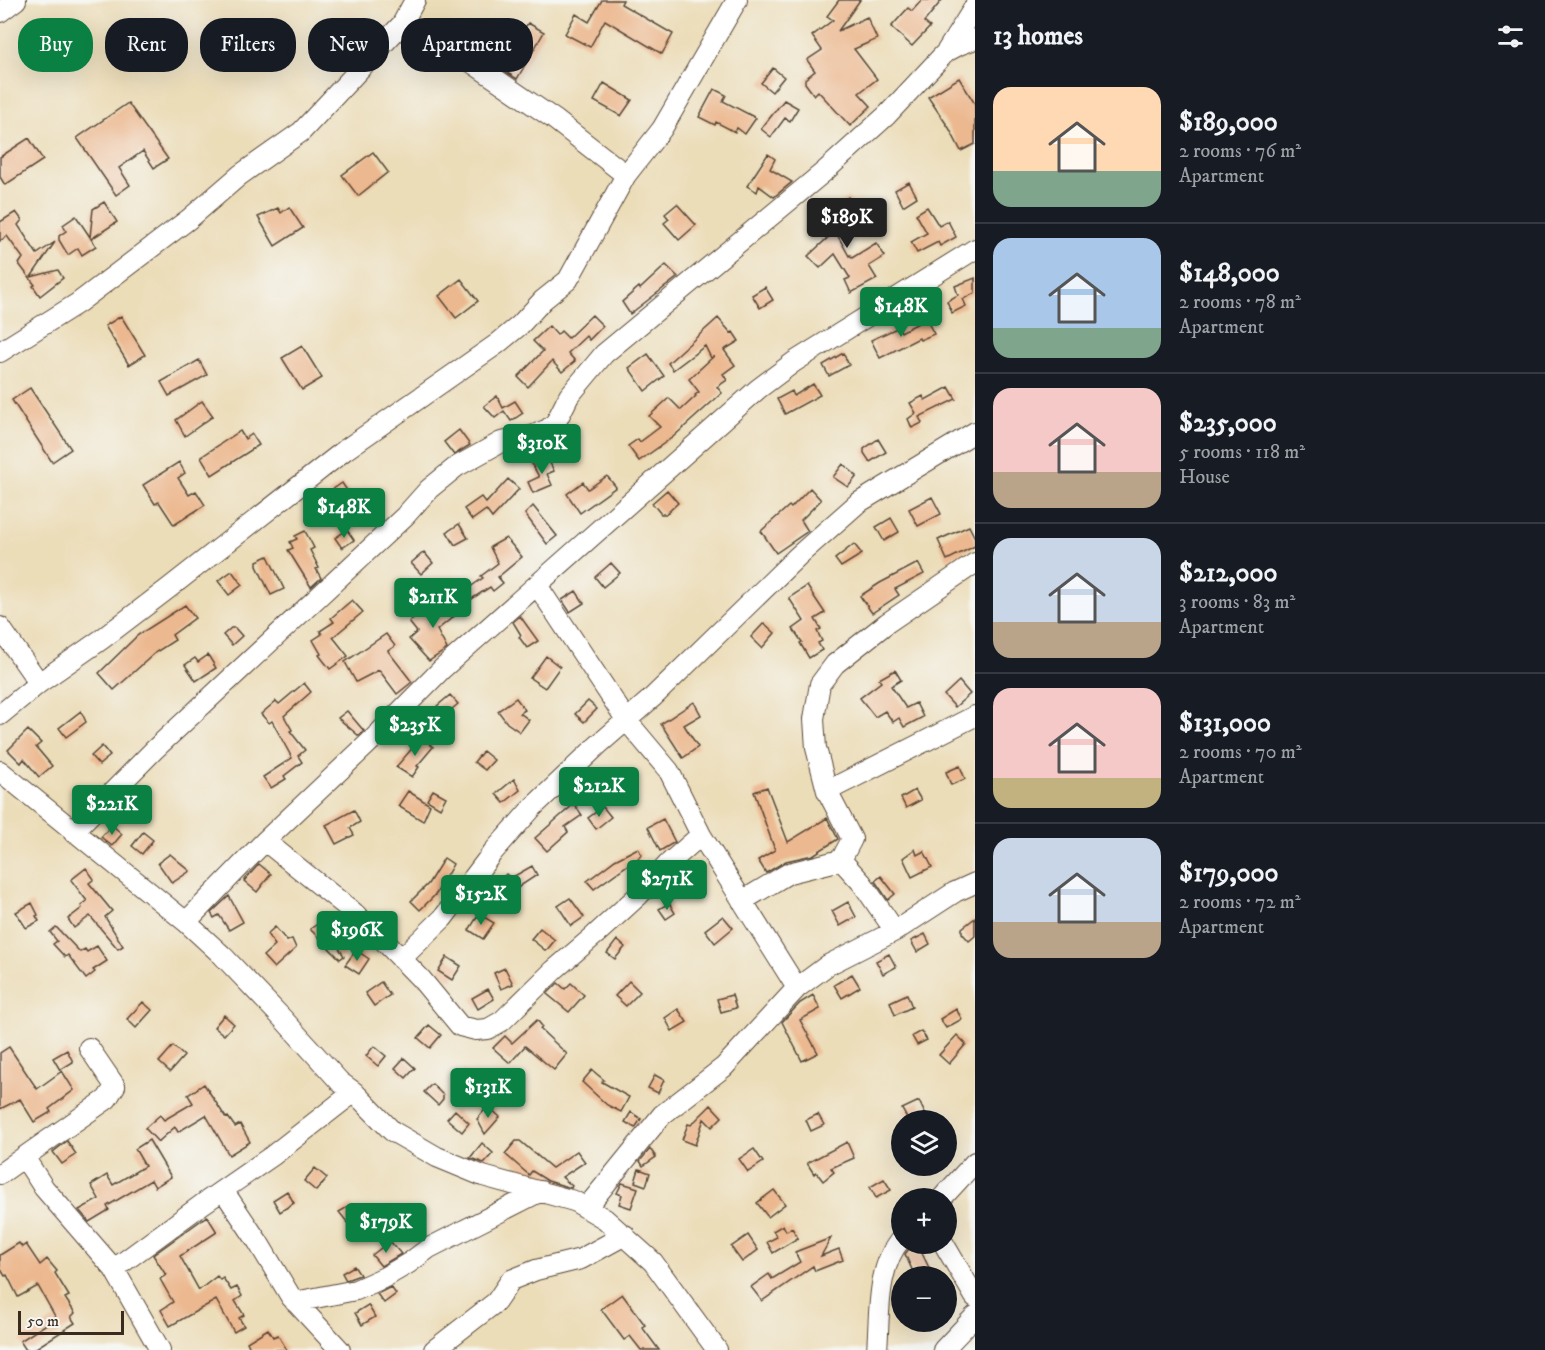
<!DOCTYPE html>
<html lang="en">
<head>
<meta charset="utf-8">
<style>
	body { margin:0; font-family:"IM FELL DW Pica",serif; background:#20242c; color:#f1f3f6; height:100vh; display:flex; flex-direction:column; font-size:22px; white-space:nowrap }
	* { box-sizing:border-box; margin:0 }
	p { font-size:20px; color:#9ea1a6 }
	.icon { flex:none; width:33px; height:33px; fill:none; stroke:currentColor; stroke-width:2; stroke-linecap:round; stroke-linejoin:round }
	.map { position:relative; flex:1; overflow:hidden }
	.sheet { display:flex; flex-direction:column; background:#171b24; width:570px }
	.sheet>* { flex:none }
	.guide { position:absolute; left:18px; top:18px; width:570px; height:54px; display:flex; gap:12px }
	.fabs { position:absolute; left:891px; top:1110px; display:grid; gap:12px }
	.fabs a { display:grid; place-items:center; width:66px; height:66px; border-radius:50%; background:#171b24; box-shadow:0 6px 24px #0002; font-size:30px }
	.scale { position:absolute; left:18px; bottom:15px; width:106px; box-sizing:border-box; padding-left:6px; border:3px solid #3b2a1e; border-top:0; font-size:16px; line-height:21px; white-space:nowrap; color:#3b2a1e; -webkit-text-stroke:4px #f6f6f2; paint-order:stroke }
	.price { position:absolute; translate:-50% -51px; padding:0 14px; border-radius:6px; background:#0b8043; color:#fff; font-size:20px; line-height:39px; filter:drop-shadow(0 2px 3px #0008) }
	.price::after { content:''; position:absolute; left:50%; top:36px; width:18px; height:14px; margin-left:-9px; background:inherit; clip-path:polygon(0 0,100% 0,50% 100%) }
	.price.selected { background:#222; color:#fff }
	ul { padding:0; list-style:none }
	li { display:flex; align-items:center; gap:18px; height:150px; padding:0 18px }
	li+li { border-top:2px solid #363941 }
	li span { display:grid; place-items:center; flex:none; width:168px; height:120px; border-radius:18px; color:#555 }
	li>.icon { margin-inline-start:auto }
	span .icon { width:72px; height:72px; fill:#fffc; stroke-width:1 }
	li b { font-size:26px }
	h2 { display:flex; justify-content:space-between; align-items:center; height:72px; padding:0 18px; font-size:26px }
	.chip { padding:0 21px; border-radius:24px; background:#171b24; box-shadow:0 6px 24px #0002; font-size:21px; line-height:54px }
	.chip.selected { background:#0b8043; color:#fff }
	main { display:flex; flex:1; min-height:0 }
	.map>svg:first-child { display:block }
	.building { fill:#ecb88f }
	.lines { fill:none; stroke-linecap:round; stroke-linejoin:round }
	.minor-casing { stroke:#564535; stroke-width:22 }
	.minor { stroke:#fff; stroke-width:20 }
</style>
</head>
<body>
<main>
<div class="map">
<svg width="975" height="1350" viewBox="0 0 975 1350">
	<rect width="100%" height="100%" fill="#f6f6f2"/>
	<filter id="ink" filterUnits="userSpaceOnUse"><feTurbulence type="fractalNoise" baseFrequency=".0167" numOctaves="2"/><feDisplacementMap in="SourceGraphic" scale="12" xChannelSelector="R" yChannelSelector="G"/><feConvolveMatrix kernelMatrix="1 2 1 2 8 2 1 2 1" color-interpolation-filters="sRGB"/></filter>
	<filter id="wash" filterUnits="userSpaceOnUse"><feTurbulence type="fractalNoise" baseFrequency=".008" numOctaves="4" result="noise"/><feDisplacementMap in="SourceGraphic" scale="24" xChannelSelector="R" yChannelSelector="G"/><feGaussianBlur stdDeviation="1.35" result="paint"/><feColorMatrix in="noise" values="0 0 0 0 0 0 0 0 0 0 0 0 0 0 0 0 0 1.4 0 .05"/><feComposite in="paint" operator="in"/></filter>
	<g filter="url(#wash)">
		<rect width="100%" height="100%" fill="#ecddb9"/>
		<g id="blocks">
			<path class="building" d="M602,0H623L621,4L673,34L662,54L605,20L590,47L565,34L576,14L589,22Z
				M839,0H860L838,31L867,17L877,39L854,49L877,79L859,93L871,106L850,126L818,91L814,95L805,83V79L815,71L807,60L822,50L812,36L833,20L827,16Z
				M922,0H942L924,22L930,27L912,46L891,27L908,8L912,11Z
				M528,23L544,32L517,79L500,68L506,58L502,54L513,33L519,37Z
				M773,68L784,77L772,92L761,83Z
				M959,78L975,104V144L961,151L949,128L928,97Z
				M604,83L632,100L621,116L594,101Z
				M714,89L726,95L723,101L756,118L745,134L737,128L735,132L716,122L715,125L699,117Z
				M784,100L798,108L790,121L785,118L771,137L761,129Z
				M128,103L168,159L154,168L143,151L119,168L130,185L116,195L77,138Z
				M29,138L43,160L5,185L0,177V157Z
				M373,152L388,172L358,196L342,175Z
				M768,154L775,159L770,169L792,182L774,197L759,186L757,192L747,186Z
				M909,182L917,197L903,206L895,190Z
				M848,197L855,208L845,214L853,226L838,236L849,256L850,255L852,258L876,243L885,256L869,266L877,279L851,293L845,280L850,278L835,254L820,268L808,256L834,232L823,214Z
				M104,202L117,222L91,239L96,246L82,255L78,248L68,255L59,240V236L66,231L63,225L76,216L90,237L93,209Z
				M677,204L696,225L679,240L664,223L669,219L665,214Z
				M289,207L303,228L275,246L258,217L278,208L281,213Z
				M927,207L939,226L948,221L956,237L940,246L938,242L917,253L911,242L927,233L916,214Z
				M16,212L22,220L18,225L37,254L55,242L31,277L58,270L63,278L40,296L33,286L35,285L19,264L23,258L7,236L0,241V222Z
				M666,265L678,277L630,314L622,302L639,287L640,289Z
				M975,278V293L963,299L966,306L952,313L947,301L958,295L955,286Z
				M461,279L478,301L456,318L439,296Z
				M765,287L773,300L760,308L752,295Z
				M592,315L603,326L589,340L586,336L568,353L575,361L562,372L552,361L528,387L518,377L543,351L533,341L549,326L557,335L561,331L568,338Z
				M121,316L145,355L129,365L105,326Z
				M718,318L731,333L733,332L739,341L724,350L735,365L723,374L727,380L717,387L722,393L673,437L639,461L628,446L638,439L640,442L660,427L649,416L669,398L681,410L696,396L695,395L699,392L689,379L714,356L711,358L705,346L673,370L668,363Z
				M926,319L934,334L920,340L919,338L880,358L871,340L899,327L901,332Z
				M302,346L322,378L302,390L282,358Z
				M843,353L849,365L829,376L823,365Z
				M648,354L664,376L645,391L629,368Z
				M199,360L207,375L169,396L161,382Z
				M813,384L820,395L785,414L777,399L792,391L794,396Z
				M949,387L956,399L919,417L922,423L912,428L908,419L916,413L910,403L923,396L925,400Z
				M30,388L71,449L52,462L12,400Z
				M497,396L503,408L515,401L523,413L511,421L504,411L495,418L484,406Z
				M202,401L213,416L185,436L176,420Z
				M459,430L470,445L454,455L444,442Z
				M240,431L245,439L252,434L259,445L212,475L201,457Z
				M878,439L886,452L870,462L864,453V449Z
				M547,457L554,471L547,474L552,485L533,493L528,482L539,477L532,464Z
				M179,462L185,473L178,478L189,495L196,491L205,505L174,525L159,502L155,504L143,485Z
				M843,464L857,476L848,487L833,477Z
				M607,476L616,487L580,513L567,494L583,482L588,489Z
				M508,479L519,489L492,518L486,510L472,520L464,509L481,497L486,503Z
				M342,483L350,495L337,504L329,492Z
				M810,488L821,500L801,520L808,531L776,553L761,531L789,506L791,508Z
				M667,490L678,503L666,514H661L652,503Z
				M367,493L376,507L356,520L347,506Z
				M932,497L941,514L918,526L909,509Z
				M533,506L557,536L547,544L525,514Z
				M891,518L899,532L884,541L876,527Z
				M459,524L468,538L455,545L447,532Z
				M969,526L975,538V546L947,560L938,540Z
				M347,530L354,540L342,548L335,538Z
				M305,531L314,548L310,550L319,568L316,569L321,578L311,587L288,550L293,548L290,542L297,539L295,536Z
				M506,538L522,557L498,577L503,583L493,591L490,587L470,600L466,590L483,578L481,576L498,563L490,547Z
				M854,544L862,554L841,567L835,559Z
				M424,552L433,563L421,574L411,563Z
				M268,556L284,589L271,595L257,566V561Z
				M611,563L620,573L603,587L595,577Z
				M918,563L924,574L895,589L899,595L872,613L860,596L880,583Z
				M232,571L242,585L229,595L218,581Z
				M807,586L825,613L815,619L821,629L817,631L822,641L818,643L822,650L809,658L800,643L802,642L793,629L804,621L789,598Z
				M576,591L584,603L570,612L562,600Z
				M458,596L467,606L437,630L447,649L429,661L409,639L417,632L409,622L425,608L433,619Z
				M352,600L363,612L333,637L348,656L330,669L319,655L321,654L313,640L322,634L320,631L334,622L331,618Z
				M185,605L195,618L172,635L175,640L156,652L114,690L99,673L138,635Z
				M520,616L538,641L527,648L519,637L521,635L513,622Z
				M764,623L775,633L762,648L751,637Z
				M231,628H235L242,636L232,645L223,635Z
				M386,634L395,646L388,651L412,682L397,694L379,670L356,682L345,662Z
				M208,655L216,668L196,681L185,665L195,658L198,662Z
				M546,656L560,667L545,688L530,678Z
				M895,670L901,680L891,686L906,708L916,703L923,717L904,727L899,718L893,722L885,711L875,717L860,698L881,682L879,679Z
				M959,681L970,694L955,707L944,695Z
				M304,683L311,692L284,716L292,730L290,731L305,750L298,756L302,762L284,776L286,779L271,788L263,777L292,758L272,721L269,723L261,714L276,701L279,704Z
				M450,695L458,704L445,715L437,706Z
				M516,698L525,710L520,713L529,720L520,732L507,723L498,711Z
				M588,701L597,709L584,722L575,714Z
				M694,702L701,715L684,725L698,747L683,758L661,724Z
				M81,711L86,722L66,737L59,728Z
				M347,711L364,731L359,736L338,718Z
				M438,712L449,723L437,734L426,723Z
				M28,730L41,743L36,747L52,766L39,777L24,759L21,763L8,750Z
				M422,737L433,747L417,766L419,767L412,777L396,767Z
				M102,746L110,756L99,765L91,756Z
				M483,751L494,760L485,770L474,762Z
				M960,766L965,779L951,785L946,772Z
				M514,779L520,790L504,803L496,794Z
				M767,787L788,842L827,818L838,839L813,855L786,861L766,873L758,860L775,850L754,792Z
				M433,790L446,797L440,808L427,800Z
				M915,790L921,800L906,808L901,798Z
				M408,791L430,805L423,821L398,806Z
				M574,804L582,815L565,827L568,832L547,851L535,838Z
				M603,807L611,817L596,829L588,818Z
				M354,810L360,822L350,828L354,835L336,844L326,825Z
				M663,819L675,842L660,851L648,827Z
				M112,825L122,834L112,846L101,837Z
				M143,832L153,840L142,854L132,846Z
				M638,848L642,855L638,858L641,863L631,869L629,864L594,889L587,881L615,860Z
				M915,849L917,855L924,851L932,867L912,877L903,858Z
				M170,854L190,871L172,883L158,863Z
				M444,858L453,864L436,894L420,910L411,901L428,884Z
				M259,864L271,874L257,892L244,881Z
				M532,866L537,875L520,886L508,899L494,887L506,874L511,878Z
				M86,868L94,879L89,883L112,911L105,917L123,946L118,949L90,916L74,928L68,919L82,908L81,906L87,901L71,880Z
				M690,875L697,887L683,896L675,884Z
				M881,876L895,894L888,900L875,881Z
				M229,896L243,922L229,930L219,915L214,918L211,913Z
				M570,898L584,917L571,926L558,906Z
				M848,902L856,917L840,926L832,911Z
				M32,903L38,915L36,916L39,921L26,928L16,912Z
				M669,903L675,913L666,919L659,909Z
				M479,914L494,923L483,939L469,930Z
				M723,916L733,928L715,943L705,930Z
				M975,918V936L969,941L962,933V928Z
				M322,921L344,956L340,959L310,929Z
				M56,927L80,952L85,949L87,952L97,946L107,961L93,970L95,972L86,979L68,955L65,957L53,944L57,941L50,932Z
				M275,927L287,941L292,939L296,948L274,968L263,956L275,945L267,934Z
				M540,928L555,940L546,951L531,939Z
				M925,934L930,944L917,952L911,941Z
				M617,940L625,947L615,959L607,953Z
				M356,950L369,959L359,974L345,965Z
				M889,954L896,967L883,974L876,961Z
				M447,957L461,966L452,980L438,971Z
				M505,968L513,984L501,989L494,973Z
				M852,974L860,987L842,998L834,985Z
				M629,981L640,992L626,1006L615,996Z
				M381,982L390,995L374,1006L365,993Z
				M558,983L565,989L571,983L584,995L569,1012L547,994Z
				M488,989L494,999L478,1009L472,998Z
				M907,994L912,1007L895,1015L890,1002Z
				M732,995L736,1008L721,1012L717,999Z
				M813,995L820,1009L800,1020L818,1053L802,1061L782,1022L800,1003Z
				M143,1002L152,1010L136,1028L127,1019Z
				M678,1009L687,1022L672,1031L665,1018Z
				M956,1009L962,1019L946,1028L940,1019Z
				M224,1015L234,1024L224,1035L214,1027Z
				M537,1020L542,1026L540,1029L567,1054L554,1070L525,1046L510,1063L493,1048L505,1036L512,1043Z
				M429,1025L441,1035L430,1048L418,1038Z
				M921,1031L927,1040L917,1045L912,1036Z
				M957,1035L966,1044L949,1064L939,1055Z
				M173,1046L184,1056L170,1072L159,1062Z
				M374,1046L386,1056L378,1066L366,1056Z
				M9,1047L37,1089L62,1071L74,1090L49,1109L51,1112L34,1122L20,1099L0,1109V1053Z
				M67,1050L73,1062L60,1070L53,1058Z
				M404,1058L415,1068L406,1078L395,1068Z
				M463,1070L472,1077L465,1086L456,1079Z
				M592,1070L604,1080L602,1082L629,1097L621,1112L607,1105L582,1082Z
				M655,1075L664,1080L658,1093L648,1088Z
				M518,1076L526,1085L514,1096L506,1087Z
				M204,1084L226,1118L228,1117L235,1127L240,1124L250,1142L229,1155L206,1115L178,1132L175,1127L158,1142L145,1128L160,1115L164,1120L193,1103L188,1095Z
				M432,1084L443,1095V1099L438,1105L424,1092Z
				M919,1101L928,1120H908L902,1109Z
				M711,1105L722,1117L712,1127L704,1119L695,1145L682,1140L688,1124L691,1125Z
				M488,1106L500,1117L485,1134L477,1119Z
				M455,1110L469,1123L462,1132L447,1119Z
				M631,1112L641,1119L635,1128L625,1122Z
				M818,1114L824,1125L811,1131L806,1120Z
				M149,1140L171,1177L155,1187L151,1180L107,1206L109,1210L89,1222L79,1210L99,1199L91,1185L107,1175L113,1185L145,1166L135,1149Z
				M67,1141L76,1154L62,1164L53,1152Z
				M516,1141H520L552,1168L577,1151L585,1162L562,1177L572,1186L571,1188L548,1181L532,1171L529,1175L505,1154Z
				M847,1142L854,1158L831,1168L834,1172L823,1181L816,1172L814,1174L807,1163Z
				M482,1143L493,1153L484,1163L470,1158Z
				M650,1149L656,1157L643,1166L640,1161Z
				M754,1149L763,1162L748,1172L739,1159Z
				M315,1168L327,1178L316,1191L304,1181Z
				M639,1169L650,1173L646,1186L635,1182Z
				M884,1179L891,1190L876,1198L870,1187Z
				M622,1183L638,1188L631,1208L619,1204L622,1195L617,1193Z
				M774,1190L785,1204L768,1217L757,1203Z
				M287,1191L294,1203L280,1212L273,1200Z
				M351,1205L363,1222L352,1228L339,1212Z
				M207,1216L217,1232L180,1256L199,1290L217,1276L220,1280L223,1278L231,1290L237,1287L242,1296L235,1301L244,1315L239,1318L244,1326L234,1332L216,1300L170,1326L161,1310L173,1302L160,1279L166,1275L153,1255Z
				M783,1225L786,1231L792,1228L798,1238L773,1253L767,1242L777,1237L773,1231Z
				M748,1235L758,1250L742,1262L731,1247Z
				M831,1238L821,1256L839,1249L843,1260L815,1271L813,1266L762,1301L751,1287L769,1274L772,1279L800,1262L795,1252Z
				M390,1241L401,1254L381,1266L372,1255Z
				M19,1243L22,1247L26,1244L40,1265L47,1259L57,1271L55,1273L69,1296L65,1298L75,1313L71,1317L75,1323L33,1350H26L20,1341L56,1318L38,1286L18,1297L7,1275L5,1276L0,1268V1255Z
				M918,1245L933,1276H915L905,1254L908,1250Z
				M354,1266L360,1275L346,1280L342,1273Z
				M391,1287L396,1294L384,1303L377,1294Z
				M622,1294L645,1325L642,1327L659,1350H641L630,1336L624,1340L601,1309Z
				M368,1305L375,1317L362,1325L355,1313Z
				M268,1329L273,1337L278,1335L287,1350H251L247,1342Z"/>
		</g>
	</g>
	<g filter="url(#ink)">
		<use href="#blocks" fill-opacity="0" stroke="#564535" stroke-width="1.5"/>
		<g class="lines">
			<defs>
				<path id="minor" d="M0,12L16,0
					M402,24L468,60L554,119L626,175
					M946,52L975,6
					M0,352L78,303L189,219L240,175L301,132L402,24L415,0
					M537,585L627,721L669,771L701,835L797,988
					M0,627L39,683
					M0,715L39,683L102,639L169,588L345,450L497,344L520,325L543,300L568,280L626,175L662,129L737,0
					M0,771L186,922L223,956L284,1020L340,1082L354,1092L392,1131L437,1157L483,1176L574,1201L605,1219L653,1262L717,1350
					M827,791L975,716
					M73,832L154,750L405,516L429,489L456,467L501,442L532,436L548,429L556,422L569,396L604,354L825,171L887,115L946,52L959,45L975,39
					M265,841L352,911L386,943L422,980L460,1026L476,1030L488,1029L502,1021L554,970L595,935L639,895L668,864L701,835
					M742,901L789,873L841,860
					M186,922L265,841L374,738L442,669L758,389L794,362L975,249
					M895,931L862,883L841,860L852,839L827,791L816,748L814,719L820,684L835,664L887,623L975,563
					M401,959L443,918L493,852L533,807L598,745L652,698L798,556L858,503L975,432
					M24,1157L107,1099L115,1086L89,1048
					M0,1174L24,1157L44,1188L114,1269L160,1350
					M223,1190L258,1242L291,1297L340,1350
					M942,1198L975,1162
					M587,1207L662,1115L724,1067L797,988L828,965L895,931L955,892L975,883
					M944,1244L975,1297
					M114,1269L204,1203L272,1156L354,1092
					M295,1302L356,1290L385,1277L409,1263L429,1248L541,1191
					M434,1350L496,1302L511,1280L536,1270L581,1259L625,1235
					M877,1350C880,1314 876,1267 902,1238
					M943,1350L975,1316"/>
			</defs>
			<use href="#minor" class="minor-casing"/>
			<use href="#minor" class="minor"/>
		</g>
	</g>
</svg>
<div class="fabs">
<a><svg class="icon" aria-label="layers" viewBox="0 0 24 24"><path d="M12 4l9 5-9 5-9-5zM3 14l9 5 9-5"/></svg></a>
<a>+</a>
<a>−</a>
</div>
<div class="scale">50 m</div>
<b class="price selected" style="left:847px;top:249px">$189K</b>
<b class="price" style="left:901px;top:338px">$148K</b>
<b class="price" style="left:542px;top:475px">$310K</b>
<b class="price" style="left:344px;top:539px">$148K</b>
<b class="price" style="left:433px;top:629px">$211K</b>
<b class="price" style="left:415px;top:757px">$235K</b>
<b class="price" style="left:599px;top:818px">$212K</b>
<b class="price" style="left:112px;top:836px">$221K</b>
<b class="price" style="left:667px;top:911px">$271K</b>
<b class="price" style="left:481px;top:926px">$152K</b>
<b class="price" style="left:357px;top:962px">$196K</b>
<b class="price" style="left:488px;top:1119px">$131K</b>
<b class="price" style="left:386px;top:1254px">$179K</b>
<div class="guide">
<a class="chip selected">Buy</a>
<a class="chip">Rent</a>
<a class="chip">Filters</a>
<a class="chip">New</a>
<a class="chip">Apartment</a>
</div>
</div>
<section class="sheet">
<h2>13 homes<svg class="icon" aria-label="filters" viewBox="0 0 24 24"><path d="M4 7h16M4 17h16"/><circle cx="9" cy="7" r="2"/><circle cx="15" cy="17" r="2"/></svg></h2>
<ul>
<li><span style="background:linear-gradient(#ffd9b3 70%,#7fa58c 0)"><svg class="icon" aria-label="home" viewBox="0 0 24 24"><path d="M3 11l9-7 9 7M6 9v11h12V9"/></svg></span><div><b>$189,000</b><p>2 rooms · 76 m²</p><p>Apartment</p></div></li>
<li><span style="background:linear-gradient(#a9c7e8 75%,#7fa58c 0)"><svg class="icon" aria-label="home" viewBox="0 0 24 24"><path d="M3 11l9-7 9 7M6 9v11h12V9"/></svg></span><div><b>$148,000</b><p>2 rooms · 78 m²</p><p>Apartment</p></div></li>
<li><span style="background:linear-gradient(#f6c9c9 70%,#b9a48a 0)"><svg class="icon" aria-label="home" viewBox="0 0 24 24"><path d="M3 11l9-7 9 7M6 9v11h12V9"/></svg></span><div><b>$235,000</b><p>5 rooms · 118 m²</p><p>House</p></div></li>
<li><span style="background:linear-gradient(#c9d6e8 70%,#b9a48a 0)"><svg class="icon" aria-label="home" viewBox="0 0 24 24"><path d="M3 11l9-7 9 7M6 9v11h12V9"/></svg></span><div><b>$212,000</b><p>3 rooms · 83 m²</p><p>Apartment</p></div></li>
<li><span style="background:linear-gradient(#f6c9c9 75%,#c2b280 0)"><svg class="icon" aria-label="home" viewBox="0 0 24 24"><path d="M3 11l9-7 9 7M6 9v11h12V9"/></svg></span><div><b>$131,000</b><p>2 rooms · 70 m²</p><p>Apartment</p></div></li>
<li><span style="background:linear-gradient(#c9d6e8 70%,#b9a48a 0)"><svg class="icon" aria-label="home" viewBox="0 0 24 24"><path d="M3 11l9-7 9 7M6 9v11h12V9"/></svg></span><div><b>$179,000</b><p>2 rooms · 72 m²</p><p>Apartment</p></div></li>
</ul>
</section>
</main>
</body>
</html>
